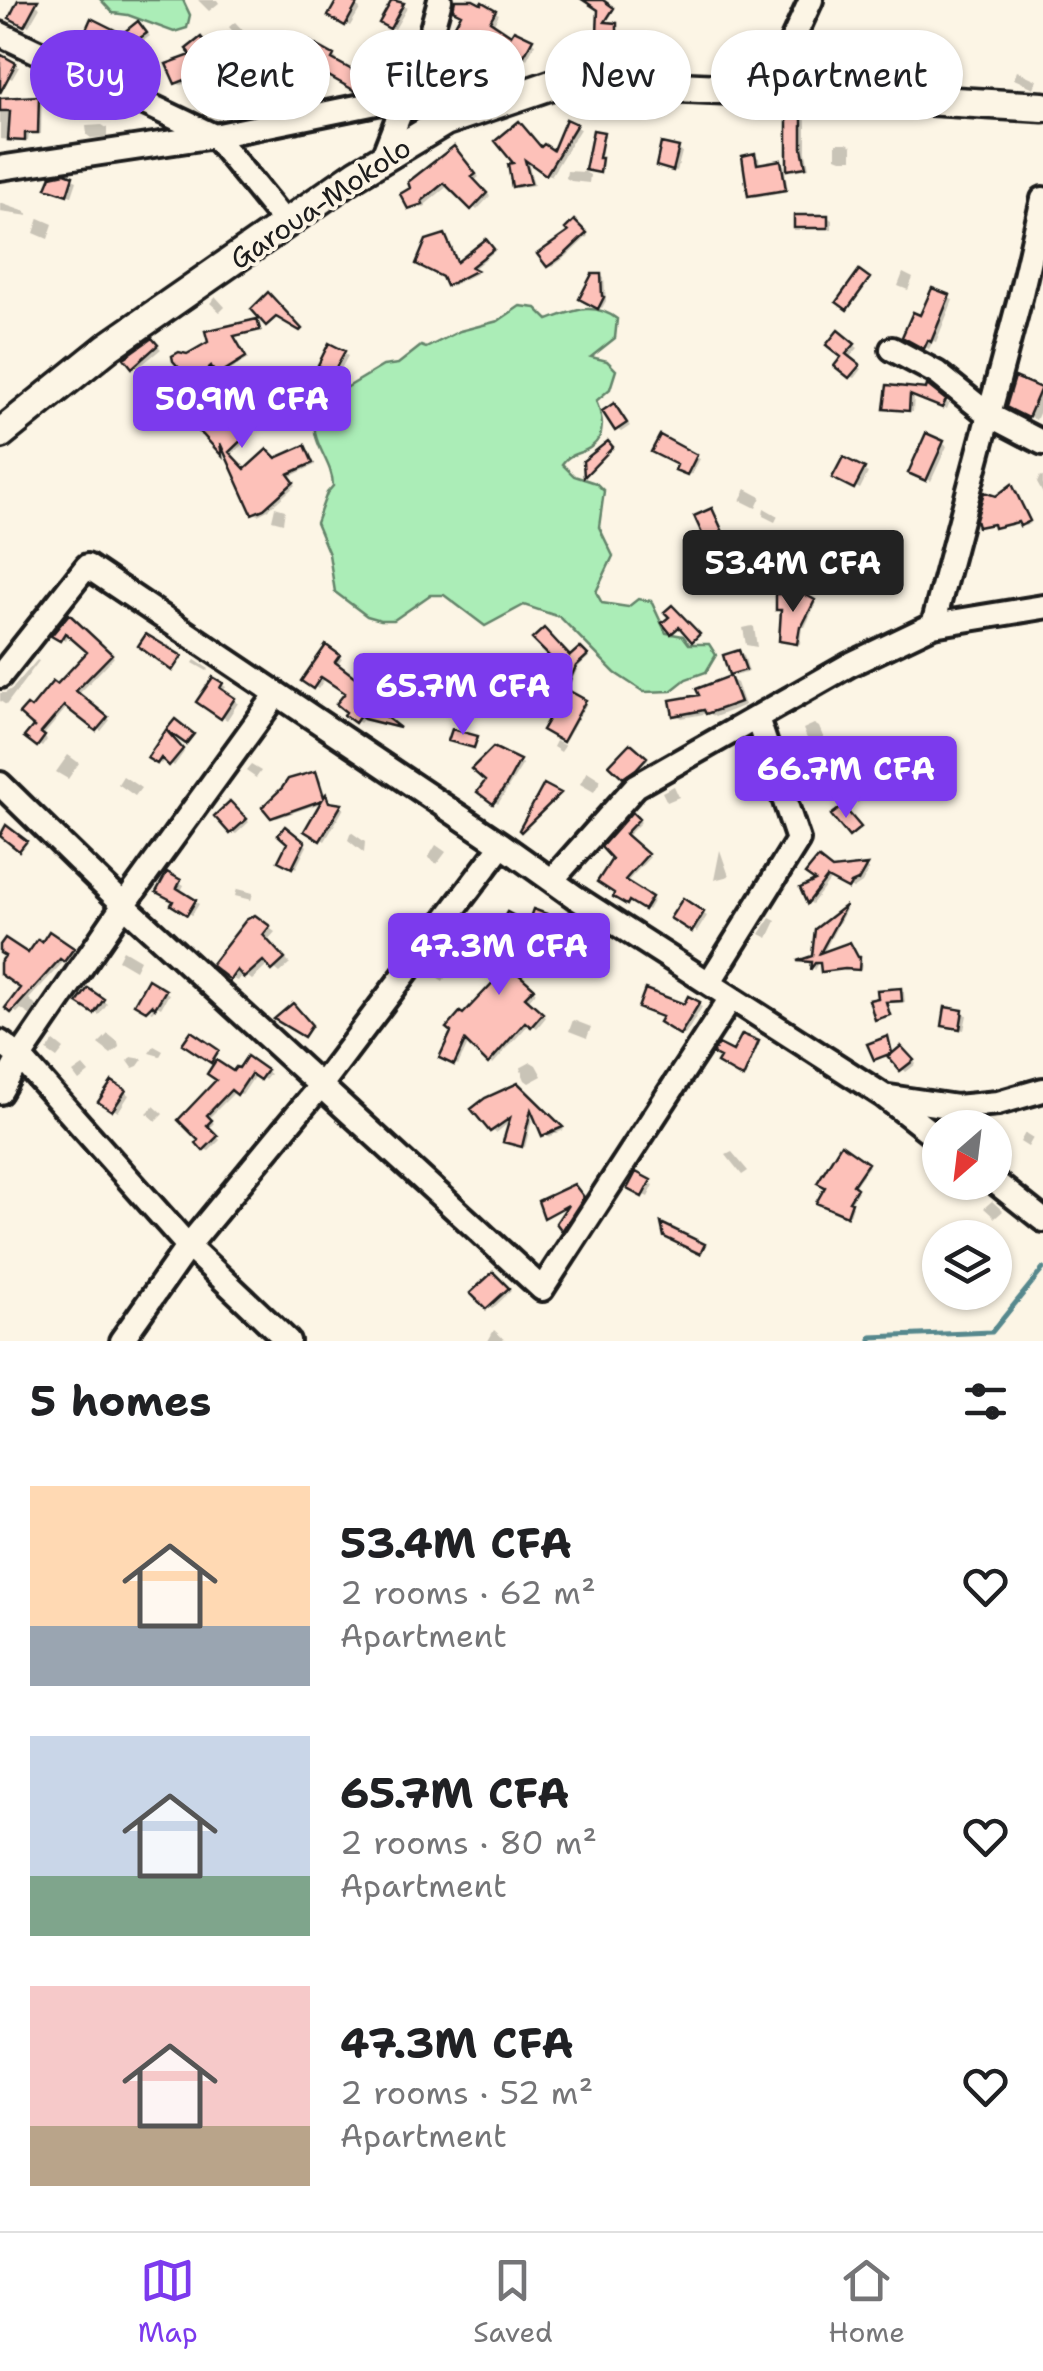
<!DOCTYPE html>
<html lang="en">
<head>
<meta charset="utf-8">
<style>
	body { margin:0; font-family:"Shantell Sans",sans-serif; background:#f6f6f6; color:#202124; height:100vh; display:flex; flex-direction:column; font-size:38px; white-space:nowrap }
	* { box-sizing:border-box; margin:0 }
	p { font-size:32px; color:#757577 }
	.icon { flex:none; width:55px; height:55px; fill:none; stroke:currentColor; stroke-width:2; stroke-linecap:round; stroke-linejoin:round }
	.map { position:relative; height:1341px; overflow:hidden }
	.sheet { display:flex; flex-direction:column; background:#fff; flex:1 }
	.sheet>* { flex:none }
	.guide { position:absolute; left:30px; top:30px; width:985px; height:90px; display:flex; gap:20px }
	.needle { width:65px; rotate:208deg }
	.buttons { position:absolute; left:922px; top:1110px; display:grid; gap:20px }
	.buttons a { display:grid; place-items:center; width:90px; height:90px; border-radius:50%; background:#fff; box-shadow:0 2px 8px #0004; font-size:50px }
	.price { position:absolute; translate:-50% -85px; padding:0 22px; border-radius:10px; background:#7c3aed; color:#fff; font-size:32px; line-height:65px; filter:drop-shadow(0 2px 5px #0008) }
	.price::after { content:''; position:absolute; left:50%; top:60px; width:30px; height:22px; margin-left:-15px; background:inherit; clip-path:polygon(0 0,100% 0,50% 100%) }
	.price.active { background:#222; color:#fff }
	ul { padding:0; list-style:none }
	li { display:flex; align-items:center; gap:30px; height:250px; padding:0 30px }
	li span { display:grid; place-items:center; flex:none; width:280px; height:200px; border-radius:0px; color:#555 }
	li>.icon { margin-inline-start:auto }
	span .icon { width:120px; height:120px; fill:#fffc; stroke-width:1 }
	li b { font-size:42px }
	h2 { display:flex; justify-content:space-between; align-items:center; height:120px; padding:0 30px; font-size:42px }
	.tag { padding:0 35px; border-radius:45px; background:#fff; box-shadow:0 2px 8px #0004; font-size:35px; line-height:90px }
	.tag.active { background:#7c3aed; color:#fff }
	.dock { display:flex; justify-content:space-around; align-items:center; height:140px; border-top:2px solid #e0e0e0; background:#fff; font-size:28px; color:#757577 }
	.dock a { display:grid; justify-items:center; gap:5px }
	.dock .active { color:#7c3aed }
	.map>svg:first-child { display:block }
	.green { fill:#abedb7; stroke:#64846a; stroke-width:2.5 }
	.shadow { fill:#0003 }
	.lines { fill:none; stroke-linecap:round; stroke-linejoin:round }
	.stream { stroke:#57888d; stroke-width:5 }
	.building { fill:#fdc1b9; stroke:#1c1c1c; stroke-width:2.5 }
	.minor-casing { stroke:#1c1c1c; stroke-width:30 }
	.major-casing { stroke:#1c1c1c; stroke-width:35 }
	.minor { stroke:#fcf5e5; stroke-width:22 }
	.major { stroke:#fcf5e5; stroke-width:28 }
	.labels { text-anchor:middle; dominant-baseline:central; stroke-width:8; stroke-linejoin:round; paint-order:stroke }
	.street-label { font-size:28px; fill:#1c1c1c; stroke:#fcf5e5 }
</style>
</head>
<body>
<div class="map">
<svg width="1043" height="1341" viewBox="0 0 1043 1341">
	<rect width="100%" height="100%" fill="#fcf5e5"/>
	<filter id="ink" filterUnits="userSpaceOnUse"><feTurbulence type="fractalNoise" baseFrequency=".01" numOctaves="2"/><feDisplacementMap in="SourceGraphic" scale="20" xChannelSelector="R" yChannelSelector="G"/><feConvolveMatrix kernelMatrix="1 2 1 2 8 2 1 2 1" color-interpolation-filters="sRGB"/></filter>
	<g filter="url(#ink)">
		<path class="green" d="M101,0H183L190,15L187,28L174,32L128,15L113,13Z
			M520,306L536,308L548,320C573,311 593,301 617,319L615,338L591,357L607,361L616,370L610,389L596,401C603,417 607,435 591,447C580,455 570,452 562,464L574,476L596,483L604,491L599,527L613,556L596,592L602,603L628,607L638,599L651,601L666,633L683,636L689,644H709L716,655L706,672L686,679L671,691L644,692L615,673L560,617L524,605L485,626L444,595H430L394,620H381L367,616L335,592L329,554L316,523L327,493L333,486C333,458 303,438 320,410H328L331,397L383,366L398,364L421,346L426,348L460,331L498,321Z"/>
		<path class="shadow" d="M21,0L40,7L29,26L12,17Z
			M198,0H217L219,3L209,11Z
			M340,0H345L360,9L350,26L331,15Z
			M460,0H473L495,12L499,14L493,25L513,38L515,33L535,44L527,59L488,37L493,76L472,79L461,98L439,85L437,87L433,85L457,43L464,13Z
			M394,1L407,8L395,29L382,22Z
			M92,22L118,35L109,52L84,40Z
			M235,22L251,39L244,44L229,27Z
			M139,24L150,36L132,49L128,46Z
			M201,40L224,66L213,75L210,74L181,85L177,83L195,56Z
			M306,42L337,59L335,63L377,86L375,90L364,93L298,57Z
			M1,58L19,67L12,79L0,72Z
			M1017,71L1037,80L1034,88L1014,79Z
			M68,88L85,96L78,110L62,102Z
			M38,98L42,100L41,134H29L28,141L0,139V100Z
			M801,118L806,120V152L809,168L794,171L790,168Z
			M567,123L580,129L551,176L527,158L534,185L518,188L514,186L518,164L498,141L554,153Z
			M102,125L107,128V137L91,138L87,135L86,126Z
			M836,143H847L852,146V159H841L836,157Z
			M454,149L479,177L474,181L490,196L477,210L449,185L426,204V206L414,210L410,207Z
			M678,150L682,152L677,171L663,168Z
			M755,156L759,158L760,166L780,163L784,165L788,191L755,197L751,194Z
			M567,171L585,172L590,175L589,183L571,181L566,178Z
			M65,176L77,181L72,196L54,190Z
			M0,203L26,212L29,216L0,212Z
			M827,217L832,220V229H801L797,226Z
			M39,218L53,224L48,239L34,233Z
			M578,225L588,236L567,256L552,267L548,266Z
			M445,237L448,239L458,264L489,244L495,251L472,270L477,273L451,286L444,275Z
			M903,273L913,278L908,290L898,286Z
			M600,276L604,278L606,301L602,308L582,298Z
			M933,291L953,300L936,342L933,341L929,349L905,336L921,318Z
			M216,297L225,307L220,312L210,303Z
			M257,322L260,324L262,331L235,337L248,359L221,375L214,367L194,385L191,383L187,357Z
			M843,336L858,348L849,358L862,369L855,378L850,376L844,357Z
			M156,344L161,349L138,368L134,366Z
			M330,346L348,356L338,374L321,364Z
			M1016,380L1043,392V405L1036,420L1009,406Z
			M889,387L932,391L949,404L947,409L914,395L913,412L891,410L887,407Z
			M614,406L618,409L630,426L621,432L617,429Z
			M236,416L254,434L231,455L246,471L305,448L309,450L315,465L289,477L296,485L268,510L258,515L254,512L224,447V455L204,433Z
			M927,436L947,446L931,481L911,472Z
			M661,439L700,459L691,475L679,469L681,464Z
			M844,460L868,473L860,489L835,477Z
			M1040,476L1043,477V494L1037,483Z
			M1012,487L1031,523L1025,526L1021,523L999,528L994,525L983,527L980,526L997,499Z
			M746,489L761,497L756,508L740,500Z
			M275,507L285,510L283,523L272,520Z
			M764,508L778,516L775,522L763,516Z
			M712,511L716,514L733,550L713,538Z
			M825,549L849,561L842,575L818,563Z
			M803,597L816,604L805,627H802L800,644L784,641L783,611L779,609Z
			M73,620L114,657L78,695L110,720L101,731L68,706L43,736L47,740L42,747L28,737L34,729L43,734L44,732L22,714L32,711L91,652L69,634L65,641L55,635Z
			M752,626L754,627L757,647L746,645L743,628Z
			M326,648L342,659L337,666L382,699L360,723L347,714L349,692L326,677L318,689L305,681Z
			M583,651L589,657L578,667L567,692L587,703L566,740L545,729L555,712L571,659Z
			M739,653L744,655L749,672L735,676L731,673Z
			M37,660L39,661L6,705L0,701V693H5L13,688Z
			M195,660L209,669L207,671L193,663Z
			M730,679L737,683L745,705L715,717L709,713L682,718L675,714Z
			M214,680L226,687L222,692L238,703L227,720L200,702Z
			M814,724L819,727L824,739L812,743L808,741L803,729Z
			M169,735L184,752L174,766L165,758L161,764L150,758Z
			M556,741L565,746L561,752L553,747Z
			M635,748L648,759L628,777L625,776Z
			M493,750L523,764L498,804L480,792L488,781Z
			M68,755L79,763L68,779L56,772Z
			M251,765L261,771L256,778L246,771Z
			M587,771L601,780L594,792L580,784Z
			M315,773L319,776L326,797L332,805L344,808L325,841L307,830L324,802L277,818L273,816Z
			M123,776L141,788L135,796L118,784Z
			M848,779L866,791L858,803L840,791Z
			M674,786L679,797L667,802L662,792Z
			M235,807L249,822L236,834L231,832Z
			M636,817L641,822L626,837L650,857L626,883L654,900L648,910L633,901L631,904L616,896L615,858L605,847Z
			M290,831L307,846L296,868L282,860L290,842Z
			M351,832L365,842L364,853L348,840Z
			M436,845L446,852L437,864L428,858Z
			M720,850L729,876L714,880Z
			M866,868L869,869L862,883L853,889L832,878L812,904L809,902L803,889L833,871Z
			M168,876L184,885L180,893L199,904L192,915L174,904Z
			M237,889L253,893L251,900L235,896Z
			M684,902L707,916L697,932L674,918Z
			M847,908L822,955L850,945L862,961L861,970L850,969L825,972L823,971L822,963H818L814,970L817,930Z
			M546,916L550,918L545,934L518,975L536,992L528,1001L546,1017L537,1028L530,1023L493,1064L469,1042L458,1065L442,1057L463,1017L503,976L529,927Z
			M770,918L776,921L768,938L760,934Z
			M261,922L275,932L268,940L290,964L280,973L269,964L252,980L243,973L237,981L231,978Z
			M50,934L76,952L69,962L65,960L29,999L40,1010L34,1018L21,1009L17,1013L9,1008L23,987L0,971V967L8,955L0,950L29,956L43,945Z
			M123,950L140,960L135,970L118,960Z
			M436,962L450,970L443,981L429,972Z
			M149,983L169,994L161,1008L157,1006L152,1012L150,1011L162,998Z
			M89,991L107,1004L99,1015L81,1002Z
			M900,991L904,992L905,1002L888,1003L892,1016L880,1020L877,1018L872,1002Z
			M689,1000L702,1007L685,1035L662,1021L686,1007Z
			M962,1012L967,1015L964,1030L945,1025Z
			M573,1020L591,1027L587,1038L569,1031Z
			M108,1034L118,1042L119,1047L111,1054L98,1044Z
			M888,1039L893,1057L906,1051L916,1064L906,1072L889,1055L876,1058Z
			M54,1041L64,1049L57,1058L47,1051Z
			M154,1046L163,1051L160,1056L149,1053Z
			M131,1057L143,1059L138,1066L133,1068L128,1061Z
			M248,1060L270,1074L265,1080L256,1074L242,1095L236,1091L209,1118L214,1123L209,1128L220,1140L209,1151L205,1149L202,1140L181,1120L240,1071Z
			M531,1062L536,1065L542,1076L529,1083L525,1080L520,1068Z
			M83,1066L89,1073L79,1081L73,1073Z
			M113,1084L129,1095L118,1112L101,1101Z
			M522,1089L564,1130L548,1137L544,1134L534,1111L525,1147L510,1143L511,1121L496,1133L492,1130Z
			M154,1106L163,1114L156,1121L147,1113Z
			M1025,1133L1033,1138L1028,1147L1020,1142Z
			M842,1147L869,1166L853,1188L858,1191L850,1204L853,1206L850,1215L820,1202Z
			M732,1152L748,1171L742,1175L726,1155Z
			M637,1176L654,1185L648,1197L630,1188Z
			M575,1188L584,1199L564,1229L559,1223L572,1203L546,1216Z
			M992,1201L1003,1211L995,1218L984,1208Z
			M498,1278L511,1291L492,1309L488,1307Z
			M494,1330L505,1340L504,1341H488Z"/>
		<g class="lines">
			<path class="stream" d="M871,1341V1337L992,1332L1043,1269"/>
		</g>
		<path class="building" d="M18,0H38L24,26L9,18Z
			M337,0H350L357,4L345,26L328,16Z
			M392,0L404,3L390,29L379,23Z
			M455,0H473L481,4L482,2L496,10L490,21L511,35L514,30L533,39L522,59L485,38L490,75L467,78L456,98L434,85L431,87L428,83L433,69L454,44L447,40L461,14L453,10Z
			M583,0H603L614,8L605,22L617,23V35L597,34L598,10Z
			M91,18L115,30L104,52L81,41Z
			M138,21L147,33L126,48L118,37Z
			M201,37L222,63L206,75L205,72L175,84L166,64L191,55L186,49Z
			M305,39L334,55L332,59L374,82L370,89L357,92L295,57Z
			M0,54L16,63L0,93Z
			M67,84L82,92L73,110L58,103Z
			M39,96L38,133H25V141L8,140L10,111H0V98Z
			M787,115H802V148L806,167L787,170Z
			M566,119L577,124L546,175L525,160L531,183L512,187L508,164L513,163L495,141L519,121L541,147L544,144L553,150Z
			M593,130L604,132L599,158H602L600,173L585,170Z
			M661,143L679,147L673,171L656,166Z
			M454,146L476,174L472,177L487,193L471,210L444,183L422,201L423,204L408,209L400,194L410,188L408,182Z
			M755,153L757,164L781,160L786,190L748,196L742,156Z
			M65,173L73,176L67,195L46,188L51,176Z
			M794,215H828V228H794Z
			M574,220L587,233L564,255L547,267L537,254L568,232L565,229Z
			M445,234L457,262L486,239L494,249L471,267L477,270L446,286L442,277L416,264L426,240Z
			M859,270L870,278L847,310L836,302Z
			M592,274H601L602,296L604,297L598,309L579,299Z
			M932,288L950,295L931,342L928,340L924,349L902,337L913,312L920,315Z
			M268,292L302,329L300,331L276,317L266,326L251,309Z
			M257,319L260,330L234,336L246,357L216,376L211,366L189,385L178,373L181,370L173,361L172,356L179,352L187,354L208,342L205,331Z
			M838,330L855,344L846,354L860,365L849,378L834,366L841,357L826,345Z
			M152,338L158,345L132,368L124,358Z
			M329,343L345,351L333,373L318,365Z
			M1015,377L1041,388L1028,418L1006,407Z
			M887,385L926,389L927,385L946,400L942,408L910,395L909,411L884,409Z
			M181,387L207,403L223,421L232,411L252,430L229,452L245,469L267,449L276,458L305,445L313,463L288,474L294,482L264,509L252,514L220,443L222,456L203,435L168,408Z
			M614,403L627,423L615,431L602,411Z
			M926,433L944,441L926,481L908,473Z
			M660,435L697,455L687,475L675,470L677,465L651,452Z
			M608,441L613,447L584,477L583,461Z
			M843,457L865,468L854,489L832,478Z
			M1012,484L1030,521L1020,526L1018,522L994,528L993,524L978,527L976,520L984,492L996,496Z
			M712,508L732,552L707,537L704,538L694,516Z
			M824,545L846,556L837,575L815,564Z
			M776,594H804L815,600L802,626H800L797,644L779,641L781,610H776Z
			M672,605L700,634L692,642L679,627L671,634L662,623L669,617L664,612Z
			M69,614L112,654L76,691L108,717L96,731L64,706L41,733L45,736L37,747L24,737L33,726L35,728L19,714L27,705L31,708L53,681L57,684L87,652L65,633L60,641L51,636Z
			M544,628L570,656L580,647L588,655L576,666L566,689L586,700L563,742L542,730L552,713L543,708L561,668L532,639Z
			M146,634L182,656L172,671L138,646Z
			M326,645L340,655L335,662L379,695L372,706L400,728L364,719L360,716L355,723L344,715L346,712L336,704L345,693L321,677L313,689L301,681Z
			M739,650L746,670L729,675L723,655Z
			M433,657L421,675L430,694L407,675L409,669Z
			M730,676L740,702L706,714L704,710L673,716L670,700L699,695L696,689Z
			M213,677L223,683L220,688L235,698L221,719L196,702Z
			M175,719L194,734L186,744L166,730Z
			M452,729L478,736L474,748L448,741Z
			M166,730L183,749L169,766L161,758L157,764L147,758Z
			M629,744H632L647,757L636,769L623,778L609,765Z
			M493,747L520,760L507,784L493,804L477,792L485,781L471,769Z
			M316,771L324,797L326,794L329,802L342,804L320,841L304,831L322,800L271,818L262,807L282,788L288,779Z
			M847,776L863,786L852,803L836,792Z
			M544,784L561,793L521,832L519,830Z
			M230,801L247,819L230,834L214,816Z
			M843,806L861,827L849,837L831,815Z
			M632,812L639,819L625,834L648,854L625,880L652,897L644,910L629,901L627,905L613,897L614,893L597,882L612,859L601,847Z
			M6,825L27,841L19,851L0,836Z
			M285,826L305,842L292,868L278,861L287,843L278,835Z
			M818,858L832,869L867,865L858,881L851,884L848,889L827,878L807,904L800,888L815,881L805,874Z
			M167,872L181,880L177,888L196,900L187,915L171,905L173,901L156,892Z
			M683,898L704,912L692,932L670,918Z
			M846,905L820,953L850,942L858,957H860L859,970L845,969L821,972L820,963H815L810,970L811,962L797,961L812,956L815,929Z
			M533,909L547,914L541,932L515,971L534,988L525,997L543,1013L531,1027L525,1022L488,1064L465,1041L454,1065L439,1058L451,1032L446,1028L460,1012L463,1014L499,976L496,973L512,955L504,950L508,943L505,941L508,936L497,930L507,912L528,923Z
			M255,915L270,926L263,935L285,959L272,971L263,961L244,978L237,970L230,980L211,965L246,920Z
			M49,931L74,948L64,962L60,959L11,1013L5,1008L20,988L0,974V963L5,956L0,953V945L5,938L28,953L38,939L42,942Z
			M148,979L166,990L155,1008L152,1005L146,1011L134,1004Z
			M88,988L104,999L94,1014L77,1003Z
			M901,988L902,1001L886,1002L890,1015L875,1020L869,1000L878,998L877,990Z
			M645,989L684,1004L688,996L700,1002L680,1035L659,1022L662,1017L638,1008Z
			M293,1003L312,1025L304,1037L274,1019Z
			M945,1007L963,1010L960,1029L942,1026Z
			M191,1031L219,1050L211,1063L182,1044Z
			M742,1034L759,1041L743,1078L717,1063L720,1058L712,1054L719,1044L733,1051Z
			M888,1036L892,1053L874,1060L867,1044Z
			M901,1046L914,1060L900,1071L888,1057Z
			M247,1056L267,1070L260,1080L251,1074L237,1095L231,1090L207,1115L212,1120L207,1125L218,1136L203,1151L196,1143L198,1140L178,1120L216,1080L207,1074L216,1060L233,1071L236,1067L239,1068Z
			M112,1081L126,1090L112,1111L98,1102Z
			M518,1083L563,1127L542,1136L531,1110L522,1147L503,1142L510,1118L490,1132L471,1109L485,1098Z
			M841,1144L868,1163L853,1185L857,1188L849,1201L852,1202L847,1216L816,1203L825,1187L817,1183Z
			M636,1172L651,1180L642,1197L627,1189Z
			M574,1184L584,1197L562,1231L556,1223L568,1205L544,1218L538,1201Z
			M661,1223L705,1244L700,1254L664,1237Z
			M493,1272L509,1288L486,1309L470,1293Z"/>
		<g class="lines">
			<defs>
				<path id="minor" d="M0,34L214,136L286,224
					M769,91L811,0
					M382,159L430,36L440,0
					M0,168L214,136L406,97
					M892,349L937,373L989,415L1043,443
					M933,625L1020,298L1043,199
					M0,676L87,566L502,845L575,897L884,1096L940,1140
					M0,784L124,905L542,1289L731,998
					M552,880L636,786L849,665L933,625L1043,607
					M709,983L798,840L757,718
					M0,1042L20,1057L188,1246L288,1341
					M0,1092L20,1057L124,905L277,694
					M889,1097L956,1107L998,1103L1043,1090
					M995,1182L1043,1220
					M121,1341L188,1246L321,1085L502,845"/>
				<path id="major" d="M0,434L108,347L357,174L445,121L560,82L769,91L1043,107"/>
			</defs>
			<use href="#minor" class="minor-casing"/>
			<use href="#major" class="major-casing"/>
			<use href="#minor" class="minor"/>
			<use href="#major" class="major"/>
		</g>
	</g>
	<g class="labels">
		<g class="street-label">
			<text transform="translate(320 203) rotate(-34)">Garoua-Mokolo</text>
		</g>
	</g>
</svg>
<div class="buttons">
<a><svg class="needle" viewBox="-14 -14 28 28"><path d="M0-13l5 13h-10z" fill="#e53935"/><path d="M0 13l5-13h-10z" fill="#757577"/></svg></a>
<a><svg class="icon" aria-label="layers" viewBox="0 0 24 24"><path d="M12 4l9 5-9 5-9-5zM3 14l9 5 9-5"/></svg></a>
</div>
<b class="price" style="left:242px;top:451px">50.9M CFA</b>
<b class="price active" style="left:793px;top:615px">53.4M CFA</b>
<b class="price" style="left:463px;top:738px">65.7M CFA</b>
<b class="price" style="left:846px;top:821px">66.7M CFA</b>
<b class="price" style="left:499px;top:998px">47.3M CFA</b>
<div class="guide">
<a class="tag active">Buy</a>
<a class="tag">Rent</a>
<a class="tag">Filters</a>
<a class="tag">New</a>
<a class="tag">Apartment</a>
</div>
</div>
<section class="sheet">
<h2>5 homes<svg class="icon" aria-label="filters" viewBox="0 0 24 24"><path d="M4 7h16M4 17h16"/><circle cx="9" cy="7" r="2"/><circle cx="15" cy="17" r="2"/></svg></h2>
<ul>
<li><span style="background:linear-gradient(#ffd9b3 70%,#9aa5b1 0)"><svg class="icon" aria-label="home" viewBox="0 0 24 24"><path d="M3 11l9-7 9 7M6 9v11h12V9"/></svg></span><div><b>53.4M CFA</b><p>2 rooms · 62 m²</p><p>Apartment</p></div><svg class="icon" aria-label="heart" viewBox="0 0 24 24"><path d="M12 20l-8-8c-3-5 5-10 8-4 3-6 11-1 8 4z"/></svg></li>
<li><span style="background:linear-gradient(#c9d6e8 70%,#7fa58c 0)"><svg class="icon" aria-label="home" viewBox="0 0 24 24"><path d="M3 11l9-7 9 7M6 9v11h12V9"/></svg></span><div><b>65.7M CFA</b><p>2 rooms · 80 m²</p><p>Apartment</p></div><svg class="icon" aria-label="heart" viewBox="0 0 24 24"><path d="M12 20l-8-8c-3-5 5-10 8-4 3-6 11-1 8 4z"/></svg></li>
<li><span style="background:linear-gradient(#f6c9c9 70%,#b9a48a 0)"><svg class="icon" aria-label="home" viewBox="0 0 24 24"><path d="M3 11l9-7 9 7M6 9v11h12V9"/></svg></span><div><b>47.3M CFA</b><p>2 rooms · 52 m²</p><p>Apartment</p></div><svg class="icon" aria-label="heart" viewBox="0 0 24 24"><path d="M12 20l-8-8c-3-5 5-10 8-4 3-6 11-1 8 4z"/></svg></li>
</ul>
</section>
<nav class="dock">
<a class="active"><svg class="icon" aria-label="map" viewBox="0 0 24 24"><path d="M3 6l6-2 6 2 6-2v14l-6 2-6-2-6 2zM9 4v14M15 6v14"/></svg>Map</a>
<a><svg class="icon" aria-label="saved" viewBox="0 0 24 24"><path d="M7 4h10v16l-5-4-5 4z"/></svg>Saved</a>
<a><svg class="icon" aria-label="home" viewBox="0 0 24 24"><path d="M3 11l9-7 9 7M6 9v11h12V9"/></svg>Home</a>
</nav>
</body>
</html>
